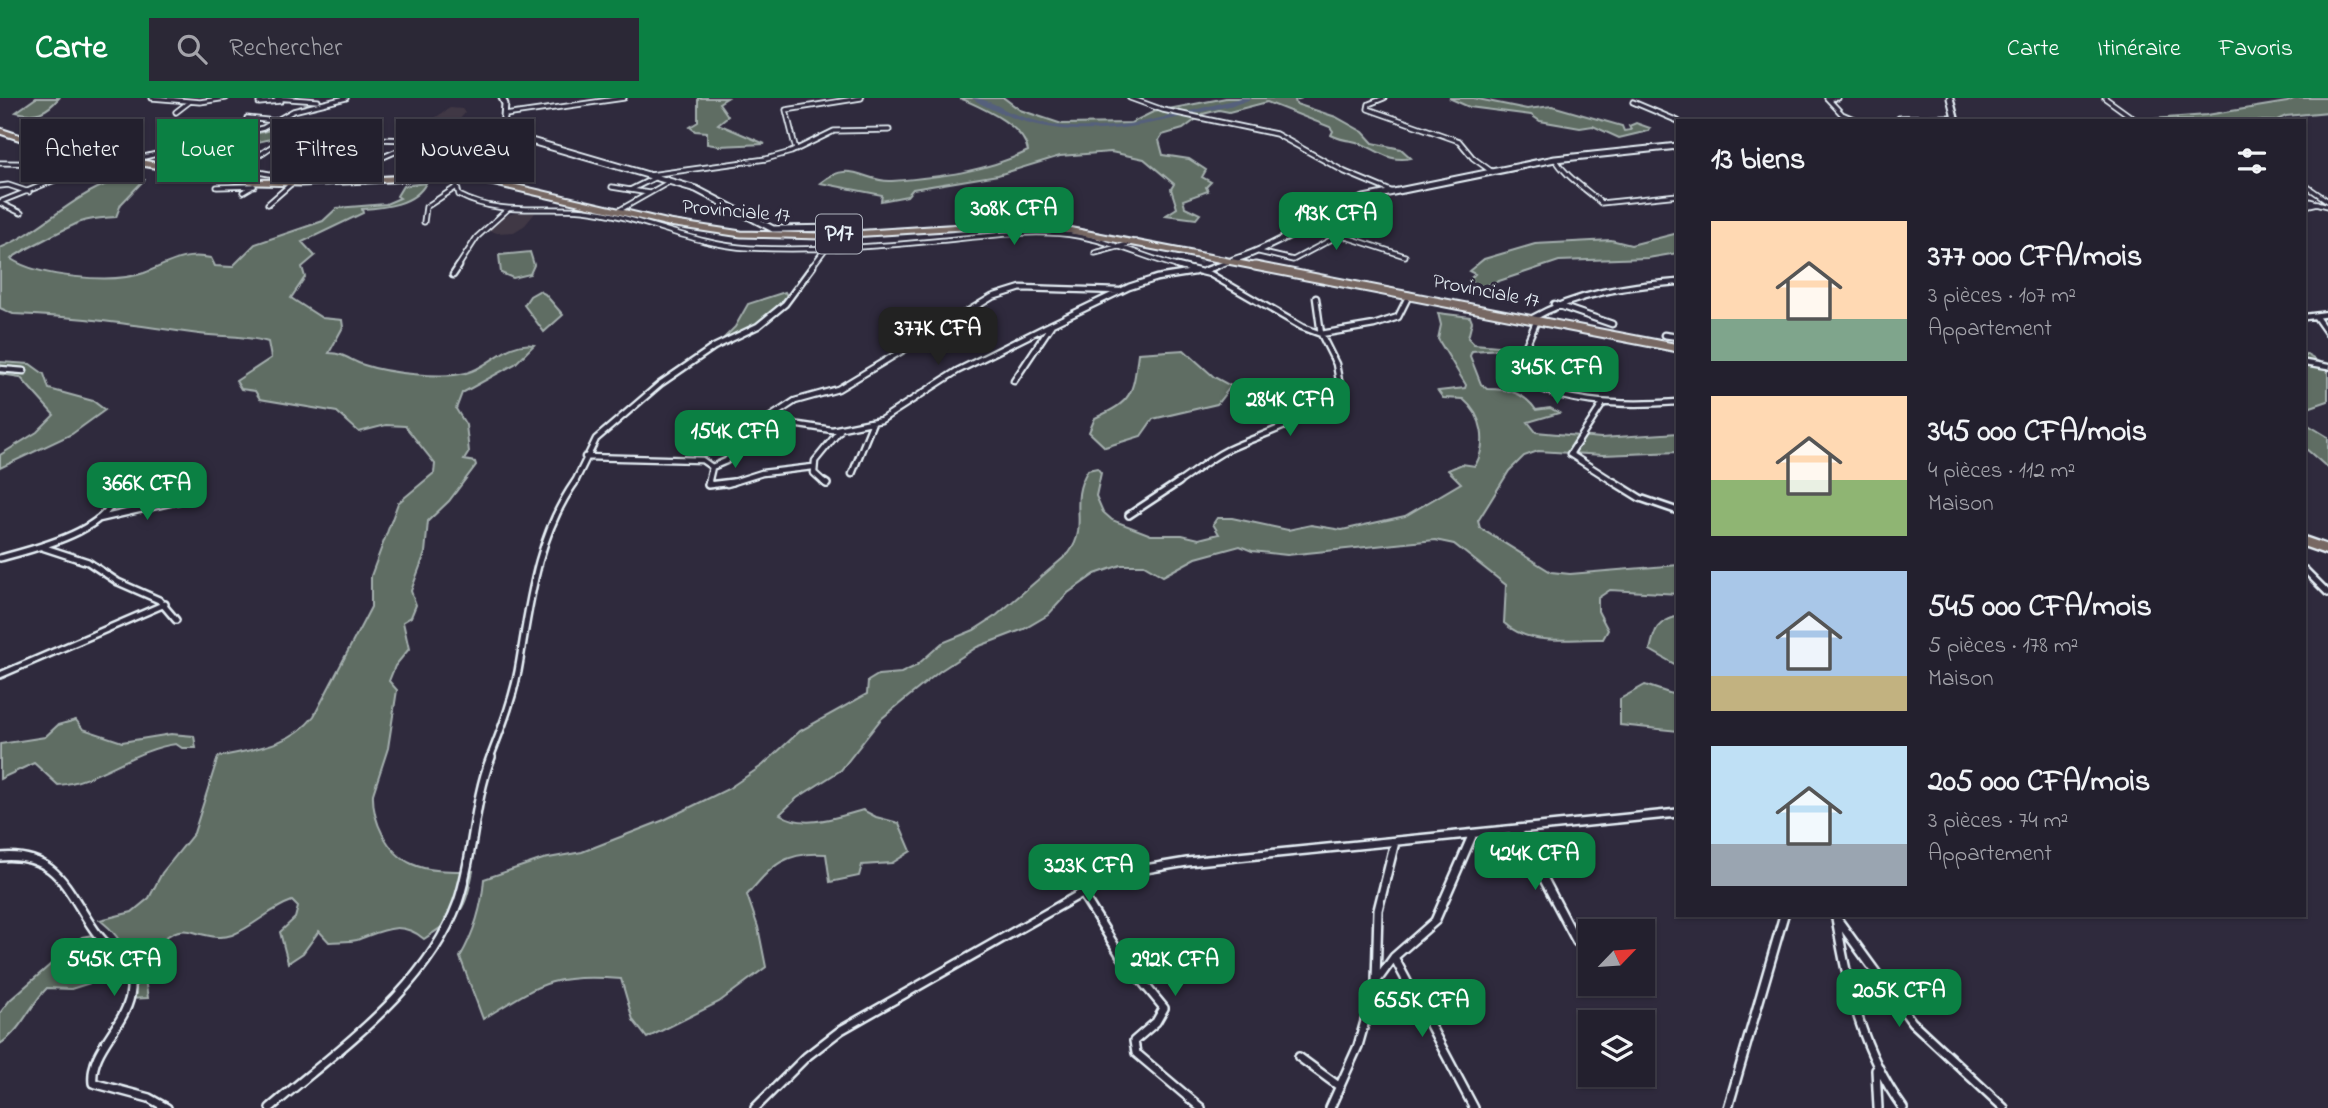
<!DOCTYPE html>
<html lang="fr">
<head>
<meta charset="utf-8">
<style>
	body { margin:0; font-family:"Indie Flower",sans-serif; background:#2b2836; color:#f1f3f6; height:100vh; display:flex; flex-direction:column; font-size:26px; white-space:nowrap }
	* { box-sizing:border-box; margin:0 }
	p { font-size:23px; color:#a3a3aa }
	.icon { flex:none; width:38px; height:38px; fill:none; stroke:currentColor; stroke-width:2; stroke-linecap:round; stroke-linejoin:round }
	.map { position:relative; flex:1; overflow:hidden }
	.panel { position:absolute; left:1676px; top:21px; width:630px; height:798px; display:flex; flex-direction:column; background:#23202e; border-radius:0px; box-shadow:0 2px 5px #0004,0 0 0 2px #403e4a }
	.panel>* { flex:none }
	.guide { position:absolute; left:21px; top:21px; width:665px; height:63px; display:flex; gap:14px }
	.needle { width:46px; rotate:65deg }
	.controls { position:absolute; left:1578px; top:821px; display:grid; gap:14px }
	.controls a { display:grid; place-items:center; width:77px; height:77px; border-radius:0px; background:#23202e; box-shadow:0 2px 5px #0004,0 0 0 2px #403e4a; font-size:35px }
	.price { position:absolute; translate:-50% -60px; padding:0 16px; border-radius:14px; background:#0b8043; color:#fff; font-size:23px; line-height:46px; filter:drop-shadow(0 2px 4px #0008) }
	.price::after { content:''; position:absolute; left:50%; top:42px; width:21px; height:16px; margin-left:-10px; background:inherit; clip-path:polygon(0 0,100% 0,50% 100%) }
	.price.selected { background:#222; color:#fff }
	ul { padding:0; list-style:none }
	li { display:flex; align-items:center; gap:21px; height:175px; padding:0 35px }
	li span { display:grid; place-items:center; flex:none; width:196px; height:140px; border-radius:0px; color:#555 }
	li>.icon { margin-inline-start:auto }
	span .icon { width:84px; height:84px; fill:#fffc; stroke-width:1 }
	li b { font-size:30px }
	h2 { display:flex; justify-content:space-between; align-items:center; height:84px; padding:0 35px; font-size:30px }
	.tag { padding:0 24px; border-radius:0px; background:#23202e; box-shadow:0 2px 5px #0004,0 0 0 2px #403e4a; font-size:24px; line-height:63px }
	.tag.selected { background:#0b8043; color:#fff }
	header { display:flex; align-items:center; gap:42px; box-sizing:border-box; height:98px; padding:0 35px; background:#0b8043; color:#fff }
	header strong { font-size:33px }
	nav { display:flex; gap:38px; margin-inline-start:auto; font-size:24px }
	.search { width:490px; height:63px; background:#2b2836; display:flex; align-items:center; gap:18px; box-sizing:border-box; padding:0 24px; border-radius:0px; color:#a3a3aa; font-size:26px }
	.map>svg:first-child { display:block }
	.built { fill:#413845 }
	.green { fill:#5f6d63; stroke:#a4afae; stroke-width:2 }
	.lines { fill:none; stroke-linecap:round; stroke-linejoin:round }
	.river { fill:#54607c; fill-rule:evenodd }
	.street-tunnel { stroke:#4b4859; stroke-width:3.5; stroke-dasharray:3.5 2; stroke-linecap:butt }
	.street-far3-casing { stroke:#e8f1f8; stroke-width:7 }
	.street-far2-casing { stroke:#e8f1f8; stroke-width:9 }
	.street-far1-casing { stroke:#e8f1f8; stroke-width:10 }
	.street-casing { stroke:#e8f1f8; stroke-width:12 }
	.secondary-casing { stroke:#e8f1f8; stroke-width:9 }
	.primary-far2-casing { stroke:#e8f1f8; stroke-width:9 }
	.primary-far1-casing { stroke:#e8f1f8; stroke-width:11 }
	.primary-casing { stroke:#e8f1f8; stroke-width:14 }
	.street-far3 { stroke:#2f2a3d; stroke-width:3.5 }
	.street-far2 { stroke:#2f2a3d; stroke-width:4.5 }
	.street-far1 { stroke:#2f2a3d; stroke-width:5 }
	.street { stroke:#2f2a3d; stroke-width:7 }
	.secondary { stroke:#2f2a3d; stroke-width:5 }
	.primary-far2 { stroke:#776864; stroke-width:5 }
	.primary-far1 { stroke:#776864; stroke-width:7 }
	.primary { stroke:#776864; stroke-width:9 }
	.labels { text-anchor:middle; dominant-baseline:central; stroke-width:7; stroke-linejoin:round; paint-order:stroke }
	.far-street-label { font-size:21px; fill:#e8f1f8; stroke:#2f2a3d }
	.shield { fill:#2f2a3d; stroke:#b0b5c0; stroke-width:2 }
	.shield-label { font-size:23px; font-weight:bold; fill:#e8f1f8 }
</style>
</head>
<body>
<header>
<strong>Carte</strong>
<div class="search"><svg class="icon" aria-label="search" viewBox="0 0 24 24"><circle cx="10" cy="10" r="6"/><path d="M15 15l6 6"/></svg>Rechercher</div>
<nav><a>Carte</a><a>Itinéraire</a><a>Favoris</a></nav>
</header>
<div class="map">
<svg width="2328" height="1010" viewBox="0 0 2328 1010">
	<rect width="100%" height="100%" fill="#2f2a3d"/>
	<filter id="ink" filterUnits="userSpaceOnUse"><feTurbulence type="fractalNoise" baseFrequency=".0143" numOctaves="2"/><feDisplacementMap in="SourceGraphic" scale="14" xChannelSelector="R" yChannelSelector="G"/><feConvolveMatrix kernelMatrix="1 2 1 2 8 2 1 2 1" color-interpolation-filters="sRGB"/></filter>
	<g filter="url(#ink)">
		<path class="built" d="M450,10L462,11L465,15L459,22L467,23L470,28L440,33L424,30V27Z
			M521,114L535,115L525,127L514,134L497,135L486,131L499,119Z"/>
		<path class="green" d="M36,0H59C46,15 36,19 16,14Z
			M698,0H727L719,5L728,18L718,26L765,46L719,48L707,46V34L695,33L690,29L698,24Z
			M960,0H1004L1020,12L1062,26L1131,25L1153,14L1226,0H1302L1295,2L1296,6L1336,19L1363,34L1373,45L1401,51L1411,60C1386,66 1372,46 1352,43C1343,42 1339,41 1331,37L1333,33L1330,29L1267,4L1229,14L1219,12L1203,16L1183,31L1162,37L1159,42L1163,57L1189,61L1206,72L1202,79L1211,84L1206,89L1208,93L1183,102L1185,109L1200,116L1196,121L1166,117L1177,110L1171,91L1174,86L1144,61L1111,54L1060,58L998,77L913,91L907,98L881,103L882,97L820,85C851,60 865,85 892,83C939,79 986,74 1028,53C1024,27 982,10 960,0Z
			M1449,0H1473L1527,11L1552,8L1622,28L1624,33L1631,32L1629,28L1636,25L1650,30L1648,33L1619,40L1593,28L1580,30L1540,23L1531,17L1469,9Z
			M2295,0H2328V14L2286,18L2275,23L2139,22L2207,17L2287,4Z
			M294,25L299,28L298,30L283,38L220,53L236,56L213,57L214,53L192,54Z
			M144,82L121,106L116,119C105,120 92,120 81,124C72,127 15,156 11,161C39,179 112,186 144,175C168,166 183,154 211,160L215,168L232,169L255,146L323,123L337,110L386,106L400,100L397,98L403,88L426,85C415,107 383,110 362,111L363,115L302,144L315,158L302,169L305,179L291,200L322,220L342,222L343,229L329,255C344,255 351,263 364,267C388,275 442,281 466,275C489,270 507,242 534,247L515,266L462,295L456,311L466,327L469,354L464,362L475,364L476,367L449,403L428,423L425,455L411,493L416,507L411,519L403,524L409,551L395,568L389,583L397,592L388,650L373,696C372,722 387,755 412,766C429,774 454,773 473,773C464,817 461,816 424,841C400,821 382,833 357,842C349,844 338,843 329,844L319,833L303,855L288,865L280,834L295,820L298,809L292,803C269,811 255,828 232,837C217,842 203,836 189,833C168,829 148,853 145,873C144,881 147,892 148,900L127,901C136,870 126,842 100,822L132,814L149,800L162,775L194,735L218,659C253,651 291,648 314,618L371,509V478L398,405L434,375L435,366L405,328L386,327L359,334L337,314L260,301L255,293L241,291L236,283L271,260L268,244C246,237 222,239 199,236C137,227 76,218 13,216L0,210V150C40,134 71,98 112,84C121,81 134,82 144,82Z
			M1678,135V155L1648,160L1559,163L1484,188H1477L1469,182L1475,176L1469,173L1484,161L1535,146L1611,142L1631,147Z
			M530,154L534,167L530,176L513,180L501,175L499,157Z
			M539,193L545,196L563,217L544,234L524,207L530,198Z
			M785,194L787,198C774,212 743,243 723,241L735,229L748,206Z
			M1438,215L1470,219L1472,224L1468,240L1474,246L1498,248L1500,251L1472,253L1470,258L1481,286L1487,291C1507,291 1524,294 1536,312L1550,310L1559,315L1528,324L1536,334L1601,340L1678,335V354L1603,357L1538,353L1524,358L1509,373L1478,423L1480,430L1551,474L1570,476L1678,467V496L1610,492L1598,500V513L1608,532L1603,541C1570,540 1530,549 1504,525L1506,487L1454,446L1435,442L1287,457L1252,453L1240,448L1196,460L1163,478L1144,467H1121L1095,476L1068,495L1048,517L1024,531L977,549L940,573L881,621L841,672L797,700L780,716C804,732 837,719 863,712L876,719L899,725L911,753L892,765L862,767L859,778L830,784L826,756C784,753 772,768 747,797L758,829L766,869L719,904L647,940L633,922L621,881C551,875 540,886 483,921L460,859C474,835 482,809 484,781L543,761L582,754L664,722L728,691L763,667L800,633L867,596L868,583L878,577L901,575L916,568L942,545L974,532L997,517L1069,455C1090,427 1067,405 1088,372L1097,370L1101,375L1096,398L1103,414L1112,422L1151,437H1182L1199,441L1219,436L1213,426L1217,420H1232L1288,432L1311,427L1342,432L1405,418L1461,385L1448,372L1462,366L1475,368C1488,345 1483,318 1463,301L1443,300L1438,293L1465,290L1466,287L1438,241L1441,227Z
			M1184,252L1214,279L1231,288L1217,306L1153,321L1141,338L1105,349L1089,334L1095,320C1133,303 1133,296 1138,255Z
			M2305,256L2328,269V303L2305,311Z
			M0,264L30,266L44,276L49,291L93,303L105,312L72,336L0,370V357L37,334L54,317L20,279L0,276Z
			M2305,325L2328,339V370L2305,350Z
			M1678,518V568L1650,552C1655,530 1656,525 1678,518Z
			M1645,587L1678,598V633L1620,627V601Z
			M76,622L83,631L122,644L171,636L194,638L196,650H182L176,646C134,651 95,685 58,687L34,665L0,681V646L45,639L58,627Z
			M92,837L103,845L109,857L103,881L71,891L47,890C30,907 22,932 0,946V915L10,902L82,839Z"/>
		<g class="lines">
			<path class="river" d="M972,0C986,0 999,9 1012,15C1023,19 1036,23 1048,26C1113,38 1178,15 1241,0H1252C1238,8 1217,10 1201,14C1142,29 1085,41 1026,24C1007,18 987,11 972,0Z"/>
			<path class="street-tunnel" d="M1199,165L1201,162"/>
			<defs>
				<path id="street-far3" d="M152,0L200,4L226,0
					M276,0L318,3
					M1130,0L1163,12L1276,36L1345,74L1393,94
					M1384,0L1369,6L1368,11L1459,43L1473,60L1491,73
					M1827,0L1842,16L1858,23
					M1827,0H1838
					M2105,0L2137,23
					M1633,4L1678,23
					M259,5L281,3
					M176,14L189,4
					M505,17L624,0
					M247,20L304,26L245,67L247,72L286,79
					M1897,23L1899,20L1955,19
					M293,35L349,38
					M375,41L416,42
					M796,52L786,12L861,0
					M98,56L121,45
					M1555,61C1567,80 1584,89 1601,105L1678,97
					M132,62L263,30L293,13L346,0
					M0,65L91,66
					M84,70L100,76L92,80
					M650,77L766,61L791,54L834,33L889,32
					M455,80L459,97C499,118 540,108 584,112C640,118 692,147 749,150C811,153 874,149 935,143C979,139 1034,130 1078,138C1115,144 1148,161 1184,170
					M52,83L42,79L57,66
					M365,83L381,60L420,43L506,34
					M2305,87L2328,103
					M0,88L8,87L29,94
					M217,89L254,88
					M612,89L649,95
					M630,92L656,79
					M243,94L253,88
					M2305,102L2328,108
					M0,104L97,65L118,62
					M0,105L21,115
					M268,106L292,85
					M2305,108L2318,105
					M618,113L669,84
					M424,124L426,109L455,90
					M1340,137L1405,158
					M1259,154L1293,162L1347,133L1360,120L1342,108
					M1095,155L1136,144
					M457,170L477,139L508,111
					M811,170L826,150
					M1212,170L1233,162"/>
				<path id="street-far2" d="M1177,168L1210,176L1302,229L1321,236L1374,227L1398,219L1409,197
					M1204,173L1217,168
					M453,177L459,168
					M1554,206L1612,226
					M2305,219L2328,216
					M2316,219L2328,236
					M1531,221C1577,195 1626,188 1678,184
					M1537,222L1518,266C1532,311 1641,307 1678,304
					M1664,237L1678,239
					M2305,265L2328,269
					M0,271L24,273
					M1014,283L1052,226L1129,189L1157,180L1195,174
					M1602,307L1570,356L1617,386
					M766,322L832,332L881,322L957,273L1052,226
					M585,359L702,362L712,369
					M712,369L726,363L766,322L795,303L838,291L992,199L1021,190L1119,193
					M852,376L873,324
					M114,380L115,386
					M574,386L596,341L660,286L714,249L758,228L785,206L813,168
					M708,386L712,369
					M727,386L762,375L813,369
					M826,386L814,375L815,363L841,331
					M1176,386C1193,375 1209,361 1227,352C1267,333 1311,325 1340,288L1336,266L1321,236L1316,200"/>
				<path id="street-far1" d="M709,384L708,387L733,384
					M824,384L827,386
					M1614,384L1640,400L1678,413
					M1129,417L1179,384
					M98,421L190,400
					M42,449L88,464L118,484L159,502L176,522
					M0,460C33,451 125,430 115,384
					M2305,472L2328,495
					M0,577L165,506
					M490,660C502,629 515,596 520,562C530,501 538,437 575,384"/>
				<path id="street" d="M1518,732L1577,844
					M0,759C59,754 67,794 95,833C108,851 132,866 131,891C129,926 89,950 93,985L149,1000L167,1010
					M1082,795L1121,858L1164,910L1156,924L1134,943L1136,955L1201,1010
					M1835,818L1912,924L2004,1010
					M1836,820C1848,890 1861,952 1903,1010
					M1394,859L1474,1010
					M1376,884L1394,859L1435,823L1472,738
					M1299,959L1340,989
					M1876,972L1878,1010
					M270,1010C338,951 426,892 458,804C474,757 473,705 491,659
					M755,1010L806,959L841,932L1082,795L1133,773L1187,764L1678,715
					M1330,1010L1358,948L1376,884L1378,812L1395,744
					M1728,1010L1784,817"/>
				<path id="secondary" d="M502,0L505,6L503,31L514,38L696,91L773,131L844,130L852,135
					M1950,0L1956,23
					M1233,162C1281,147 1318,118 1364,100L1555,61L1678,48"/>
				<path id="primary-far2" d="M0,33L51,50L257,84L301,85L434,79L492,84L669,125L741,136L820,138L978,128L1057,130L1264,170"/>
				<path id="primary-far1" d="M1255,168L1678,250"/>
				<path id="primary" d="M2305,444L2328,452"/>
			</defs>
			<use href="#street-far3" class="street-far3-casing"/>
			<use href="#street-far2" class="street-far2-casing"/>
			<use href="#street-far1" class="street-far1-casing"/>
			<use href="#street" class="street-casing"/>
			<use href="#secondary" class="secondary-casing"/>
			<use href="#primary-far2" class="primary-far2-casing"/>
			<use href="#primary-far1" class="primary-far1-casing"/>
			<use href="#primary" class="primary-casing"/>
			<use href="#street-far3" class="street-far3"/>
			<use href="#street-far2" class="street-far2"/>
			<use href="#street-far1" class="street-far1"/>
			<use href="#street" class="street"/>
			<use href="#secondary" class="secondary"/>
			<use href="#primary-far2" class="primary-far2"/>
			<use href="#primary-far1" class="primary-far1"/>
			<use href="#primary" class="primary"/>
		</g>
	</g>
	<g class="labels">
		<g class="far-street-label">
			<text transform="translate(736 114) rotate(5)">Provinciale 17</text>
			<text transform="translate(1486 194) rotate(11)">Provinciale 17</text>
		</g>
		<rect class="shield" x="816" y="116.5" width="46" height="39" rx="5"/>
		<g class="shield-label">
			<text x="839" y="136">P17</text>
		</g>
	</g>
</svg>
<div class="controls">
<a><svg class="needle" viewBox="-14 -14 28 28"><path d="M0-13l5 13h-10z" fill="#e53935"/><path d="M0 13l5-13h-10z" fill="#a3a3aa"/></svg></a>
<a><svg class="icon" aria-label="layers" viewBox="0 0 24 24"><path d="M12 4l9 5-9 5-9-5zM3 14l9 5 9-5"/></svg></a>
</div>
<b class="price" style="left:1014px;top:149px">308K CFA</b>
<b class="price" style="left:1336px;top:154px">193K CFA</b>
<b class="price selected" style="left:938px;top:269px">377K CFA</b>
<b class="price" style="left:1557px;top:308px">345K CFA</b>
<b class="price" style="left:1290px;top:340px">284K CFA</b>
<b class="price" style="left:735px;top:372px">154K CFA</b>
<b class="price" style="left:147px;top:424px">366K CFA</b>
<b class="price" style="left:1535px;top:794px">424K CFA</b>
<b class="price" style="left:1089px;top:806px">323K CFA</b>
<b class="price" style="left:114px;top:900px">545K CFA</b>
<b class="price" style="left:1175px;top:900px">292K CFA</b>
<b class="price" style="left:1899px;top:931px">205K CFA</b>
<b class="price" style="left:1422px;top:941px">655K CFA</b>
<div class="guide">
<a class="tag">Acheter</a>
<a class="tag selected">Louer</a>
<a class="tag">Filtres</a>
<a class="tag">Nouveau</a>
</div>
<section class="panel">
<h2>13 biens<svg class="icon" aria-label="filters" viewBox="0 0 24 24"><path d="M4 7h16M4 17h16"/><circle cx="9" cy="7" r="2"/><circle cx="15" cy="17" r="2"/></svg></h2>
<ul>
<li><span style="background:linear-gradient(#ffd9b3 70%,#7fa58c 0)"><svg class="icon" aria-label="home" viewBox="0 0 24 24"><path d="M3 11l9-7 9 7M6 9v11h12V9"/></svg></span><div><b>377 000 CFA/mois</b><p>3 pièces · 107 m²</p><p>Appartement</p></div></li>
<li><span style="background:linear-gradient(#ffd9b3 60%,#8fb573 0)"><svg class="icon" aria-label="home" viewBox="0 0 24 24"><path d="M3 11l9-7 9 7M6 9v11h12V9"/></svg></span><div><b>345 000 CFA/mois</b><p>4 pièces · 112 m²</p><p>Maison</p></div></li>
<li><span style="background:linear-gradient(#a9c7e8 75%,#c2b280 0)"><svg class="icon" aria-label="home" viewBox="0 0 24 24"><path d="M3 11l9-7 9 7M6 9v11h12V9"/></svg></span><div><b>545 000 CFA/mois</b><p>5 pièces · 178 m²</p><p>Maison</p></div></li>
<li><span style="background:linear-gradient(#bfe0f5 70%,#9aa5b1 0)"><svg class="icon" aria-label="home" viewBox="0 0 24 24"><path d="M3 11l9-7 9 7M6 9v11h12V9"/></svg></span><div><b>205 000 CFA/mois</b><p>3 pièces · 74 m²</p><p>Appartement</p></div></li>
</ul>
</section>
</div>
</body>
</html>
